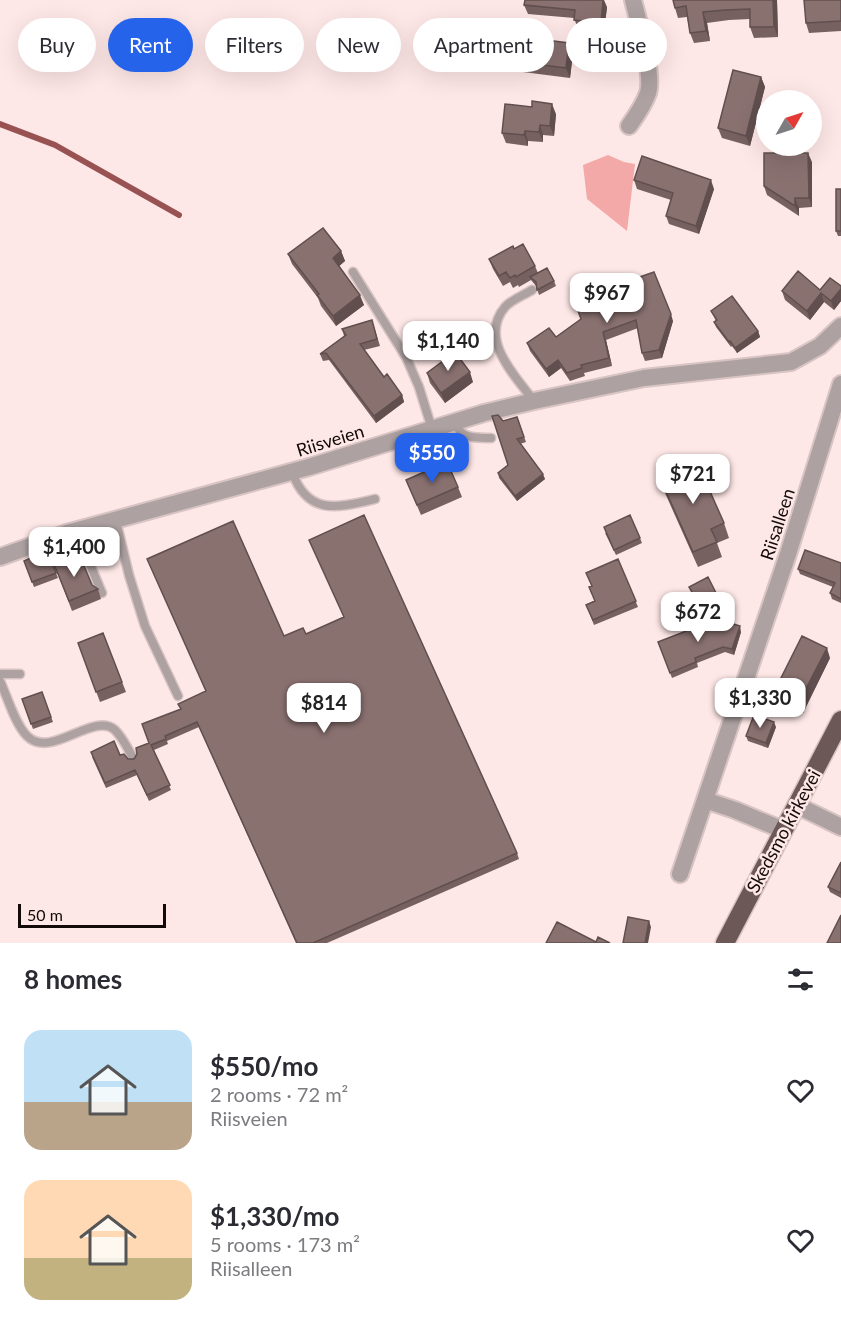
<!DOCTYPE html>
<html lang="en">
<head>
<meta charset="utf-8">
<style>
	body { margin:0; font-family:Lato,sans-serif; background:#f7f7f7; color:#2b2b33; height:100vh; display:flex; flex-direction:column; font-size:22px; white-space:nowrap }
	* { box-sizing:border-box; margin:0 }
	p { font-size:20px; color:#7c7c81 }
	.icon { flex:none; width:33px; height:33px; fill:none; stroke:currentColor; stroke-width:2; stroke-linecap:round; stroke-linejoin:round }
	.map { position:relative; height:943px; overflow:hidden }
	.side { display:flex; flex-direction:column; background:#fff; flex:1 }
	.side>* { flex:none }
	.top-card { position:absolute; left:18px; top:18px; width:806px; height:54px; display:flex; gap:12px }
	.needle { width:39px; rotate:51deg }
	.buttons { position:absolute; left:756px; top:90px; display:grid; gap:12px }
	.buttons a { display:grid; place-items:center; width:66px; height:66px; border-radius:50%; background:#fff; box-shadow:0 6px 24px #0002; font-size:30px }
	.scale { position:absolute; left:18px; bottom:15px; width:148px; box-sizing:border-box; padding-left:6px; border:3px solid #120909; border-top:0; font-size:16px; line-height:21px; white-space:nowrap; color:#120909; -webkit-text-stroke:4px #fee8e7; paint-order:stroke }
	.price { position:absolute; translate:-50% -51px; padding:0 14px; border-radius:12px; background:#fff; color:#222; font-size:20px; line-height:39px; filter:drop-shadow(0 2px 3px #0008) }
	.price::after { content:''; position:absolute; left:50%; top:36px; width:18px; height:14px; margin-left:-9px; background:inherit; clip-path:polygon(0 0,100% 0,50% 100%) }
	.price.on { background:#2563eb; color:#fff }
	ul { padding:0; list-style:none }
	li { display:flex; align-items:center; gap:18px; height:150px; padding:0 24px }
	li span { display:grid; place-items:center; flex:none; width:168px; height:120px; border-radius:18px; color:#555 }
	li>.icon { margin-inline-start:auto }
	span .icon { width:72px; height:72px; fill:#fffc; stroke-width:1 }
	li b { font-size:26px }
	h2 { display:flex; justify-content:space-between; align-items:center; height:72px; padding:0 24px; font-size:26px }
	.pill { padding:0 21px; border-radius:27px; background:#fff; box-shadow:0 6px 24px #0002; font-size:21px; line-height:54px }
	.pill.on { background:#2563eb; color:#fff }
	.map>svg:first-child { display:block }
	.green { fill:#f3a9a8 }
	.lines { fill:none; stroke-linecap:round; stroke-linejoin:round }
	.stream { stroke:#985252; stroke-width:6 }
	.service-casing { stroke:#d8c4c3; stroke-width:11 }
	.minor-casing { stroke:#d8c4c3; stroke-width:20 }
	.trunk-casing { stroke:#d8c4c3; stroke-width:21 }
	.service { stroke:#ada1a1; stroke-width:8 }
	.minor { stroke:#ada1a1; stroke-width:16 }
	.trunk { stroke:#6c5857; stroke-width:18 }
	.wall { fill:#766160 }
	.shaded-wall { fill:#604f4e }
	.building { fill:#897170; stroke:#604f4e; stroke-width:1.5 }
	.labels { text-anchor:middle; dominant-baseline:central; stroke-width:5; stroke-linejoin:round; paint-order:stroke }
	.street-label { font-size:18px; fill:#120909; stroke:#fee8e7 }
</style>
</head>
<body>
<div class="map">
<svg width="841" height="943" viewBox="0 0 841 943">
	<rect width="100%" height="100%" fill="#fee8e7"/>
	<path class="green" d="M608,155L624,162L635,164L627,231L587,199L583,165Z"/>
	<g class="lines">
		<path class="stream" d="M0,124L55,145L179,215"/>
		<defs>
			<path id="service" d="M353,272L406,357L419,387L432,429
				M532,290C524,295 511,300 505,307C478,339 515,376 534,401
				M454,422C461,439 475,438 491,438
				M292,472C308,516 337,508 375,499
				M116,521L129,575L145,626L178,696
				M76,531L102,593
				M0,674H20
				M0,681C7,696 15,724 27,736C51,760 93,711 115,730C123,738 128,749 133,758"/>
			<path id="minor" d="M629,126C636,116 644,105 648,93C654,75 638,20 633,0
				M0,557L67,533L309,467L484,413L534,401L644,378L791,362L820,346L841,326
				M705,800L735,810L783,830
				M796,805L841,827
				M680,874L788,554L841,384"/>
			<path id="trunk" d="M725,943L841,720"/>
		</defs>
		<use href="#service" class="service-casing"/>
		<use href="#minor" class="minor-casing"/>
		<use href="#trunk" class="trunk-casing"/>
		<use href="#service" class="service"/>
		<use href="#minor" class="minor"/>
		<use href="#trunk" class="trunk"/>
	</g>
	<path class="wall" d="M673,0H777L778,37L754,38L750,27V19L729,20L707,23L710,41L694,43L690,33L687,17L678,18L675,8Z
		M841,0V31L809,33L806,23Z
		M524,5L607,7L604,32L578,29L574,18L528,14Z
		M569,43L573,53L570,78L523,72L519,62Z
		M761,77L765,87L750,146L722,138L718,128Z
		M556,114L554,136L543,135V142L528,141V146L506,143L502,133Z
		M812,162V207L799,208V216L767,195L764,186Z
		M634,180L714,189L699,234L669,224L666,216L671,200L637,189Z
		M841,189V236H838L836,231Z
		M514,249L535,266L538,273L554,281L556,286L539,295L536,286L531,280L519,287L518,285L513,288L510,282L503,286L493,269L489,259Z
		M341,251L345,261L339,266L364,305L336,326L321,306L318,298L292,264L288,254Z
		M841,286V301L834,310L824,302L810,320L785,300L782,291L820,290Z
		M574,300L673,321L662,358L645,361L642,353L638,328L606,340L612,366L584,373L585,376L570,381L561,368L549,377L530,351L527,343L556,337L581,319Z
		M711,311L758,331L760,337L737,353L732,346L731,347L716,327L714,322L716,321Z
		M372,320L380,346L364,350L384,377L402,395L404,402L376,423L329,360L323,361L320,354L344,336L342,329Z
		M427,373L473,382L445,403L430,383Z
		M517,417L526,442L520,444L545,479L517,501L499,478L498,473L508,465L503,421Z
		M660,478L724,523L729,538L717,543L722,557L698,567L665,493Z
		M406,480L458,487L462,497L421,515Z
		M605,533L640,538L642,543L616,555Z
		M47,551L58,578L34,587L24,561Z
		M618,559L638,607L594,625L586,605L595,601Z
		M841,563V603L832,599L830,593L833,587L800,574L798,569Z
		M54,564L92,585L98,589L101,599L72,611Z
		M689,587L718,597L720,602L701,611Z
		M741,632L734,655L725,652L697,663L698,667L672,678L658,642Z
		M103,633L126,692L100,702L78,643Z
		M306,634L517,853L519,859L327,943H296L199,727L167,741L168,744L154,750L171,790L149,801L137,775L106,788L92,757L120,755L128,759H134L180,709L284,636Z
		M830,658L803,713L779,700L775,690Z
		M42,692L53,722L33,729L22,699Z
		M776,727L768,748L748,741L746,736Z
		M841,862V898L830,892L828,887Z"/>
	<path class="shaded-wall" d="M603,0H604L607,7L604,32L601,23Z
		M773,0H777L778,37L774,27Z
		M703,12L707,23L710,41L706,31Z
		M569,43L573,53L570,78L566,68Z
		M761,77L765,87L750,146L746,136Z
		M552,104L556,114L554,136L550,126Z
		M540,125L543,135V142L539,132Z
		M525,131L528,141V146L524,135Z
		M808,153L812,162V207L809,198Z
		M711,180L714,189L699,234L696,226Z
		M795,198L799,208V216L795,206Z
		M341,251L345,261L337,268L333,258Z
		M841,289V301L834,310L831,301Z
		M821,293L824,302L810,320L807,311Z
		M360,295L364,305L336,326L333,316Z
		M671,314L673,321L662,358L659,350Z
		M758,331L760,337L737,353L735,348Z
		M603,332L606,340L612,366L609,358Z
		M558,360L561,368L549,377L546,369Z
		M470,372L473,382L445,403L441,393Z
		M402,395L404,402L376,423L374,416Z
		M543,474L545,479L517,501L515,496Z
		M740,626L741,632L734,655L732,649Z
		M827,648L830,658L803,713L799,702Z
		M774,722L776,727L768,748L766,743Z
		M649,921L651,927L648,943H645Z"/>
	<path class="building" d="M525,0H603L601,23L574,20L575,10L524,5Z
		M673,0H773L774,27H750V9L725,10L703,12L706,31L690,33L686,6L675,8Z
		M804,0H841V21L806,23Z
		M522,37L569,43L566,68L519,62Z
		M733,70L761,77L746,136L718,128Z
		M532,101L552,104L550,126L540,125L539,132L525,131L524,135L502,133L505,104L532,107Z
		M764,153H808L809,198H795V206L764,186Z
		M642,156L711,180L696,226L666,216L673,193L634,180Z
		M836,189H841V231H836Z
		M323,228L341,251L333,258L360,295L333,316L317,295L319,294L288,254Z
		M523,244L535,266L516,277L515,275L510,278L506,272L499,276L489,259L513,246L514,249Z
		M547,268L554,281L537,290L536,282L530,277Z
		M798,271L820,290L830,278L841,286V289L831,301L821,293L807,311L782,291Z
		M654,272L671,314L659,350L642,353L636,320L603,332L609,358L581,365L582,368L567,373L558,360L546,369L527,343L549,328L556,337L581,319L574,300Z
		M732,296L758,331L735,348L730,341L729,342L714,322L717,320L711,311Z
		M372,320L377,339L360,344L384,377L387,374L402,395L374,416L326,353L320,354L346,335L342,329Z
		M455,352L470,372L441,393L427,373Z
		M498,415L503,421L517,417L524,437L517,439L543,474L515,496L498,473L508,465L492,416Z
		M447,462L458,487L417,505L406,480Z
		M697,462L724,523L711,529L717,542L693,552L660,478Z
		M364,515L517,853L313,943H297L197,722L165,736L166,739L151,745L170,785L147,795L135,770L105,783L91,752L114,741L120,755L124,754L128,759H134L137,754L136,748L149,743L142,724L181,709L178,704L206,691L147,559L233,521L284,636L303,628L306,634L344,617L309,540Z
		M630,515L640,538L614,550L604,527Z
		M805,550L841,563V599L830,593L835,583L798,569Z
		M47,551L56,573L32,582L24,561Z
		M79,554L92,585L98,589L69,601L54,564Z
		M618,559L636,601L593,620L586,605L595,601L589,587L592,586L586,573Z
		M708,577L718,597L700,606L689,587Z
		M717,619L740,626L732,649L723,647L695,658L696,662L670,673L658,642Z
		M103,633L122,682L96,692L78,643Z
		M802,636L827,648L799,702L775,690Z
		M42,692L51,717L31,724L22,699Z
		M754,715L774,722L766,743L746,736Z
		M841,862V893L828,887Z
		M841,915V943H827Z
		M628,917L649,921L645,943H623Z
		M557,922L596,942L598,937L610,943H546Z"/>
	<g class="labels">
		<g class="street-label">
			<text transform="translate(330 440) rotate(-17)">Riisveien</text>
			<text transform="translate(777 524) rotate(-72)">Riisalleen</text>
			<text transform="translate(783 831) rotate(-62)">Skedsmo kirkevei</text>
		</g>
	</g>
</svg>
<div class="buttons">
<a><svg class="needle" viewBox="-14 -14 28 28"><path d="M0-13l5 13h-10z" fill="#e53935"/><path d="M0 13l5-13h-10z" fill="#7c7c81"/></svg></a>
</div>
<div class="scale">50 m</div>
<b class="price" style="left:607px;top:324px">$967</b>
<b class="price" style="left:448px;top:372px">$1,140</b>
<b class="price on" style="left:432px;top:484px">$550</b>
<b class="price" style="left:693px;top:505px">$721</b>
<b class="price" style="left:74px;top:578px">$1,400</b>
<b class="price" style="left:698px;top:643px">$672</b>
<b class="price" style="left:760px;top:729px">$1,330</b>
<b class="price" style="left:324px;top:734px">$814</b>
<div class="top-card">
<a class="pill">Buy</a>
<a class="pill on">Rent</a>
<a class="pill">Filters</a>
<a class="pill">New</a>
<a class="pill">Apartment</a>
<a class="pill">House</a>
</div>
</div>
<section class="side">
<h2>8 homes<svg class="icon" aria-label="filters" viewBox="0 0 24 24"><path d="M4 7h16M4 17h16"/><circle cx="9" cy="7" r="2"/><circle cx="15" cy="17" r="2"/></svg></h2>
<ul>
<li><span style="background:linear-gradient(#bfe0f5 60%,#b9a48a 0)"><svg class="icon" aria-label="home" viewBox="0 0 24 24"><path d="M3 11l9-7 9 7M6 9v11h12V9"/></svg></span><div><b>$550/mo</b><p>2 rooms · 72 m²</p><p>Riisveien</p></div><svg class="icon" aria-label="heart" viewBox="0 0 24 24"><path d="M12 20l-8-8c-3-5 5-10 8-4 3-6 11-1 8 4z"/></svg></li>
<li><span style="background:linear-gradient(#ffd9b3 65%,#c2b280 0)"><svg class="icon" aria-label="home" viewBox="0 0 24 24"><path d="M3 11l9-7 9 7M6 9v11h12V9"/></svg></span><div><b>$1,330/mo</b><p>5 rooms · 173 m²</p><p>Riisalleen</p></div><svg class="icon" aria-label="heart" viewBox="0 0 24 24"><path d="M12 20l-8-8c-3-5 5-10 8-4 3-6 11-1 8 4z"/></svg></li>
</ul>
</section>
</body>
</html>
